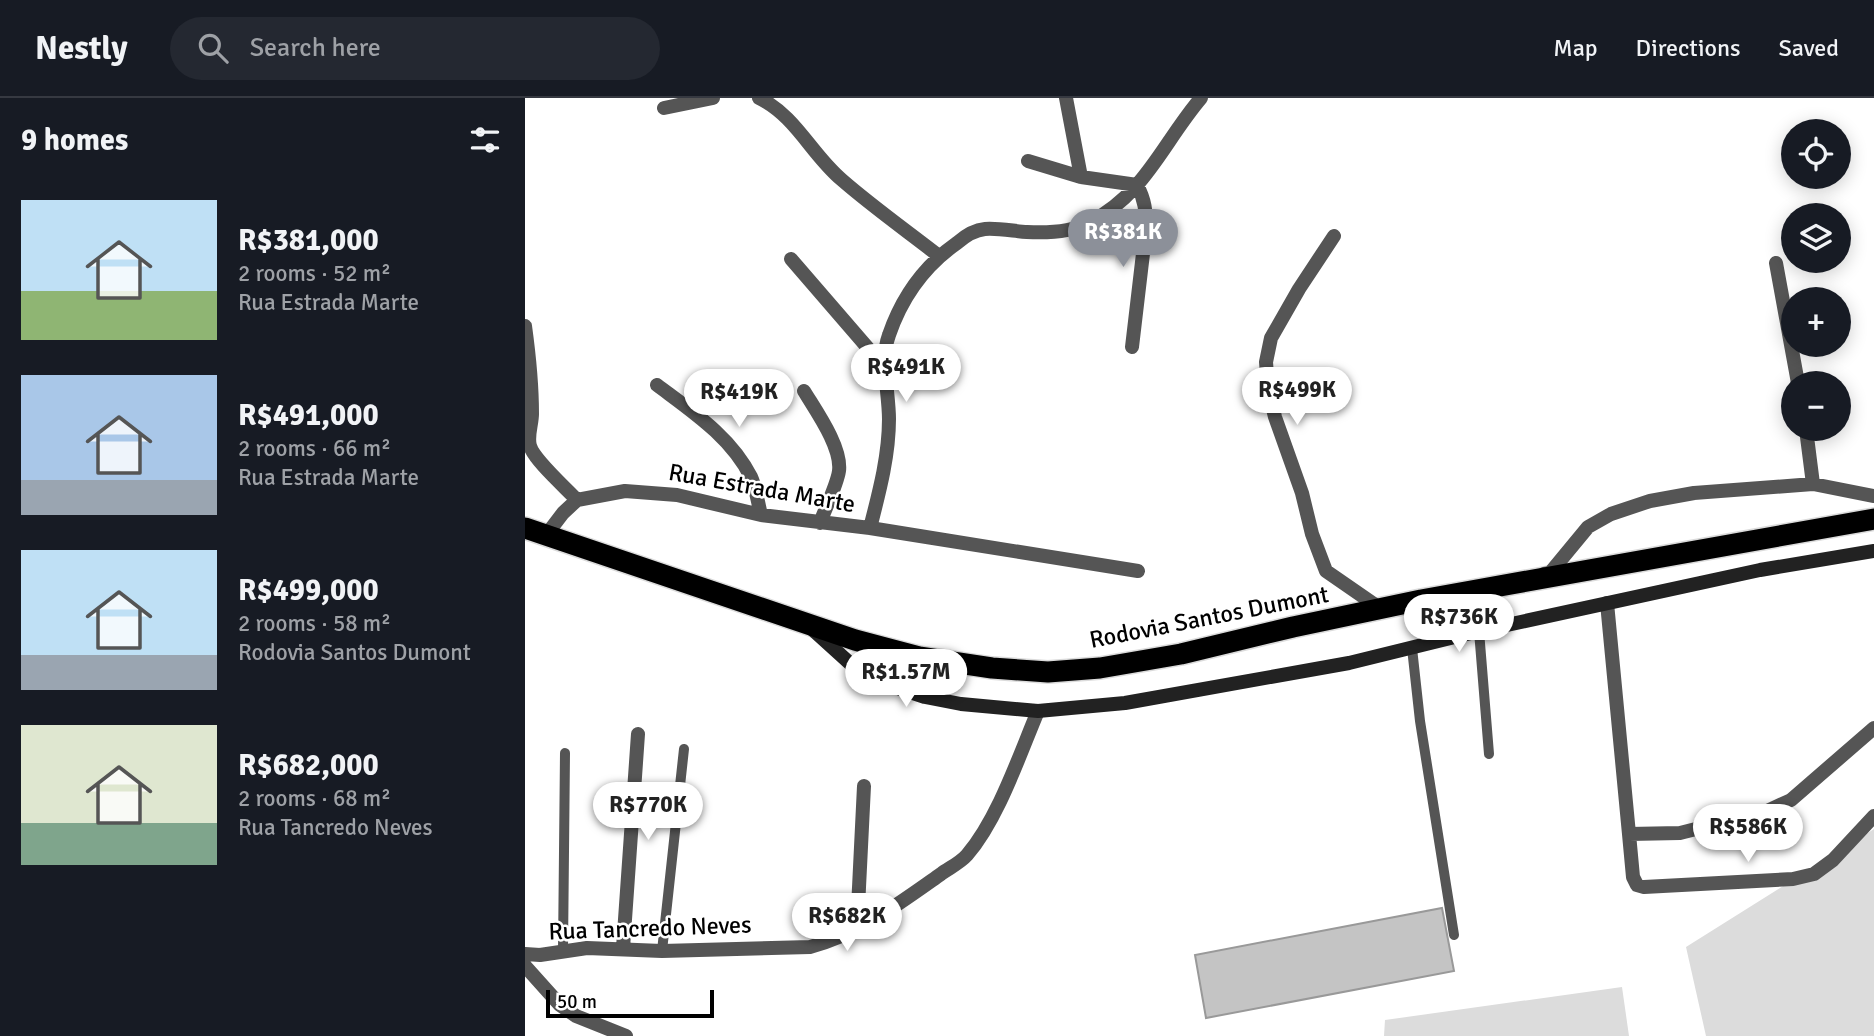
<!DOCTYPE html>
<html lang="en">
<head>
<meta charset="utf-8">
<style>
	body { margin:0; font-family:Signika,sans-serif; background:#242831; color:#f1f3f6; height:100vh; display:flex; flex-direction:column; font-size:26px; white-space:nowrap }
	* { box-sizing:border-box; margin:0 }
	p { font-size:23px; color:#9ea1a6 }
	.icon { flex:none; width:38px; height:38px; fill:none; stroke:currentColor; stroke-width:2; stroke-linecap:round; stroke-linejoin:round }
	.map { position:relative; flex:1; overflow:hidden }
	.details { display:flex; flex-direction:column; background:#171b24; width:525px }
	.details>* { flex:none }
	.fabs { position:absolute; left:1256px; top:21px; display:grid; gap:14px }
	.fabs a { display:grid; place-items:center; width:70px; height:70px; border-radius:50%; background:#171b24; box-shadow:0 4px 18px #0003; font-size:35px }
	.scale { position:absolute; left:21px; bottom:18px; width:168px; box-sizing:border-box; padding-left:7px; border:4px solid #000; border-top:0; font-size:19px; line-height:24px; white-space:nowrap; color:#000; -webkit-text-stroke:5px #fff; paint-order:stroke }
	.price { position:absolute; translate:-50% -60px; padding:0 16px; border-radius:24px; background:#fff; color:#222; font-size:23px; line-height:46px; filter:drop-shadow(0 2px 4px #0008) }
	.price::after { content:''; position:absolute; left:50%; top:42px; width:21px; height:16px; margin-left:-10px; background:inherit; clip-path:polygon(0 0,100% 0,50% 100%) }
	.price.selected { background:#8c9099; color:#fff }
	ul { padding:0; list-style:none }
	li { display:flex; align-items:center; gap:21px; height:175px; padding:0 21px }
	li span { display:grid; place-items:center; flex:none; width:196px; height:140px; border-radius:0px; color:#555 }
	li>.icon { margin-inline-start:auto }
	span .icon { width:84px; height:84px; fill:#fffc; stroke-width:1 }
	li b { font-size:30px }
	h2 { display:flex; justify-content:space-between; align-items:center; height:84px; padding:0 21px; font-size:30px }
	header { display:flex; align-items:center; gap:42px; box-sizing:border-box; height:98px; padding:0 35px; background:#171b24; border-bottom:2px solid #363941 }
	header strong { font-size:33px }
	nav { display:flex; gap:38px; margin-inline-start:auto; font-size:24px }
	.search { width:490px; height:63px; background:#242831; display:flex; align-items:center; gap:18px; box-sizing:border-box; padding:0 24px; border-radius:38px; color:#9ea1a6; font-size:26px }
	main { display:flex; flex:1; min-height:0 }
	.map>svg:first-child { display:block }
	.green { fill:#dcdcdc }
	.building { fill:#c4c4c4; stroke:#999; stroke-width:2 }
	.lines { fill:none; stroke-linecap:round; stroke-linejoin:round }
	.highway-casing { stroke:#dbdbdb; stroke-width:24 }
	.lane { stroke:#555; stroke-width:10 }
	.street { stroke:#555; stroke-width:14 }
	.secondary { stroke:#222; stroke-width:14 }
	.highway { stroke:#000; stroke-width:21 }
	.labels { text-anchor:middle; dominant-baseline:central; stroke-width:5; stroke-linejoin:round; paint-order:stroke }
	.street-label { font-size:24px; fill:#000; stroke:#fff }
</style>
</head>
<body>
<header>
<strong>Nestly</strong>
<div class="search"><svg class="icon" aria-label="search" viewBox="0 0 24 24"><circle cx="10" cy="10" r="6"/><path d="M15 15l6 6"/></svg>Search here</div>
<nav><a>Map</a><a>Directions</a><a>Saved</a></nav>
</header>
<main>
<section class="details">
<h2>9 homes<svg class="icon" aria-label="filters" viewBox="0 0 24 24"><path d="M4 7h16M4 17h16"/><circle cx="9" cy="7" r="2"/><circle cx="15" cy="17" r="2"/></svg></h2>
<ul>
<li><span style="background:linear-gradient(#bfe0f5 65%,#8fb573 0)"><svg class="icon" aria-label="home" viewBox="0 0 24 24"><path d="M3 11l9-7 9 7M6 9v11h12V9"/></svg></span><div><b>R$381,000</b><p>2 rooms · 52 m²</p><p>Rua Estrada Marte</p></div></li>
<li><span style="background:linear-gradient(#a9c7e8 75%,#9aa5b1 0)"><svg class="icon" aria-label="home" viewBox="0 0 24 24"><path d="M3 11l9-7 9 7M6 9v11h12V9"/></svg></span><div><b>R$491,000</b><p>2 rooms · 66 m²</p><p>Rua Estrada Marte</p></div></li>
<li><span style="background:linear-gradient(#bfe0f5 75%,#9aa5b1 0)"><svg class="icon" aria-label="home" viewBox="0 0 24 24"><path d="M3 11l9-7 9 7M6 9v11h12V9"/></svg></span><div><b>R$499,000</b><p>2 rooms · 58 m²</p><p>Rodovia Santos Dumont</p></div></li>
<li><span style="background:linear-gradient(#dfe7d0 70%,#7fa58c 0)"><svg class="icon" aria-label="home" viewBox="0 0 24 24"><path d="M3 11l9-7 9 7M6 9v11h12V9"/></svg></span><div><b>R$682,000</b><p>2 rooms · 68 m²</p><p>Rua Tancredo Neves</p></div></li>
</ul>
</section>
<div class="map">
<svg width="1349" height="938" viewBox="0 0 1349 938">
	<rect width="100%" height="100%" fill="#fff"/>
	<path class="green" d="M1349,731V938H1181L1161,849Z
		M1097,889L1104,938H859L860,922Z"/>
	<path class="building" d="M917,810L929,873L681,920L670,857Z"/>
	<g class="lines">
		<defs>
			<path id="highway" d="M0,430L330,542L394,559L467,570L523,574L575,570L656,556L768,529L896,502L1349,421"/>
		</defs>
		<use href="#highway" class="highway-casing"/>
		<path class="lane" d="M954,533L964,656
			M887,550L895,623L929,837
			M38,852L40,655
			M137,853L159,651"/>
		<path class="street" d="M234,0C271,18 286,56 317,82C348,109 382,133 414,158
			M541,0L556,79
			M139,10L188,0
			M503,63L556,79L612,87C620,102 621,113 621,130L607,249
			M809,138L774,191L746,240L741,264L743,290L750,319L777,395L787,436L801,473L856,511
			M266,161L361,271
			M1251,165L1273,285
			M0,228C4,257 7,286 7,316C7,326 2,338 5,348C9,362 41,390 52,402
			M132,287C168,314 206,339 226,379C231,390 233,405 236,417
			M279,293C291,313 317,349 314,373C312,387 300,411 295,425
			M1281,331L1288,386
			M345,430L613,473
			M22,436L38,415L52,402L100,393L152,397L236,417L345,430C354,395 364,358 364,321C364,295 355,261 364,237C377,199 399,168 432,145C440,138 449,132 460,131C473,130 488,133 502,134C521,135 546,134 564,125C621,95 637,46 676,0
			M1019,476L1025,475L1063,429L1086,416L1125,403L1169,395L1288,386L1348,398
			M1082,505L1104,736L1155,735L1242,713L1266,702L1349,630
			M1104,736L1108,779L1112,787L1119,789L1268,781L1289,776L1308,762L1349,718
			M332,830L339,688
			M98,850L113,636
			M0,856L15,857L62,850L137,853L285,849C334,836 375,805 416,776C424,770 435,765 442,757C473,721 494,658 513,613
			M0,868L35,907L51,918L101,938"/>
		<path class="secondary" d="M286,530L329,569L361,586L400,599L436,606L513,613L600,605L824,565L954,533L1235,472L1349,453"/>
		<use href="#highway" class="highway"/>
	</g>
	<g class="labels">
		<g class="street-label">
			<text transform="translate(237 390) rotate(10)">Rua Estrada Marte</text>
			<text transform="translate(684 519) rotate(-11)">Rodovia Santos Dumont</text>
			<text transform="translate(125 830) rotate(-2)">Rua Tancredo Neves</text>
		</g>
	</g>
</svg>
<div class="fabs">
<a><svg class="icon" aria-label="locate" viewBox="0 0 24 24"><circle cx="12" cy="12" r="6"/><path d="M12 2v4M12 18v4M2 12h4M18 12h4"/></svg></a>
<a><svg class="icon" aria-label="layers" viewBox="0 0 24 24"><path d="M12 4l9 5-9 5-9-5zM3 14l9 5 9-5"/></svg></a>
<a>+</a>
<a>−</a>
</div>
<div class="scale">50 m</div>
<b class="price selected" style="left:598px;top:171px">R$381K</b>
<b class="price" style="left:381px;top:306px">R$491K</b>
<b class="price" style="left:772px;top:329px">R$499K</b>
<b class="price" style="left:214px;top:331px">R$419K</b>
<b class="price" style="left:934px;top:556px">R$736K</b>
<b class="price" style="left:381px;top:611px">R$1.57M</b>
<b class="price" style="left:123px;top:744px">R$770K</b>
<b class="price" style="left:1223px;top:766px">R$586K</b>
<b class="price" style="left:322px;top:855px">R$682K</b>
</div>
</main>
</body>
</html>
